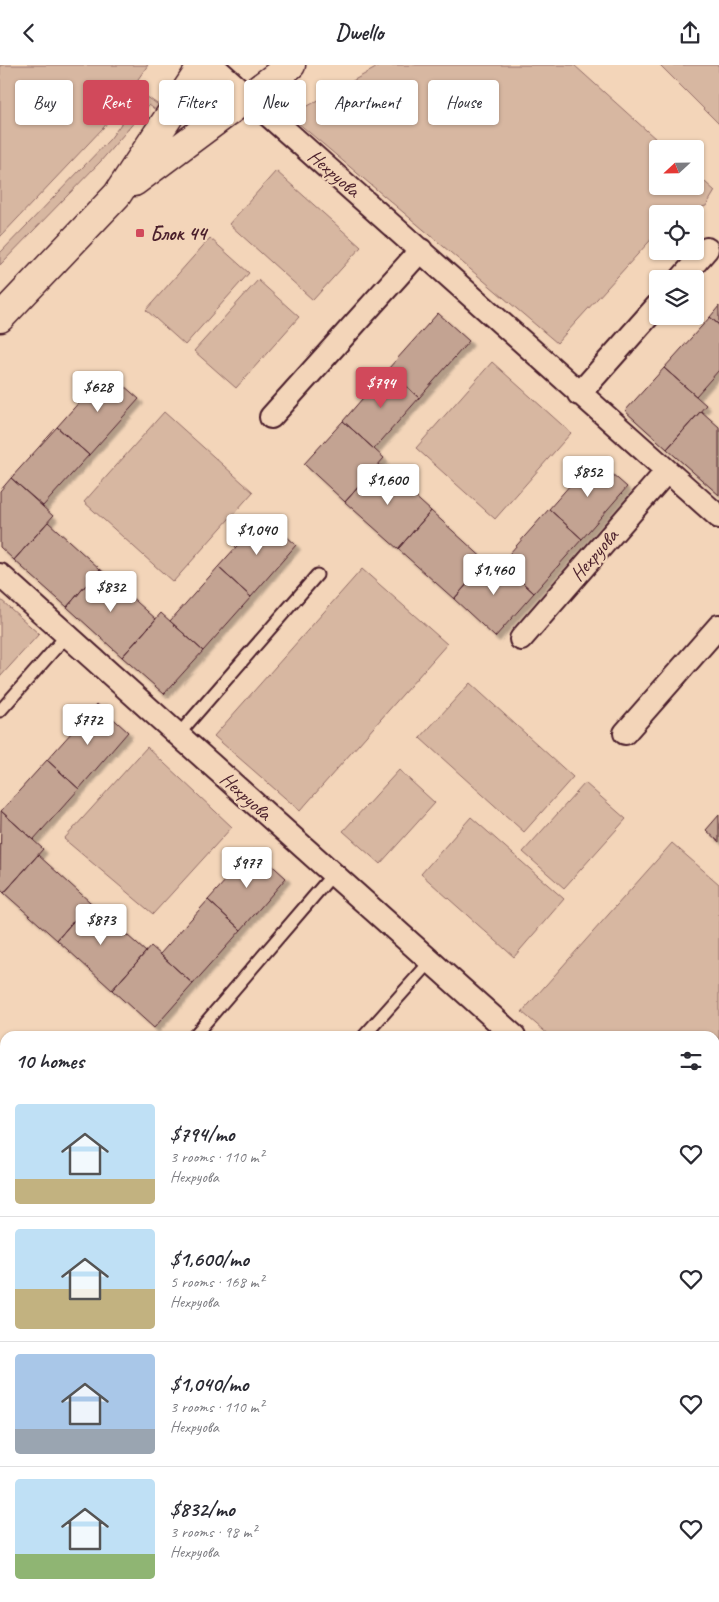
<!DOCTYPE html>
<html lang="en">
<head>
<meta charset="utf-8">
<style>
	body { margin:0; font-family:Caveat,sans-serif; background:#f7f7f7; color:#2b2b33; height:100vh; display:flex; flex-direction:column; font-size:19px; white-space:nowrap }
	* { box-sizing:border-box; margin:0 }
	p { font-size:16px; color:#7c7c81 }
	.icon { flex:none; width:28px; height:28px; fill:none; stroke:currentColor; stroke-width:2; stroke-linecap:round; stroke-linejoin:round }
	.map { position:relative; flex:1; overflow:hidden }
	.sheet { position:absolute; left:0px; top:966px; width:720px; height:571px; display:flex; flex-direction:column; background:#fff; border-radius:15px 15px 0 0; box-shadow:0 1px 4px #0004 }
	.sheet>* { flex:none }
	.hud { position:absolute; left:15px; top:15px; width:690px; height:45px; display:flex; gap:10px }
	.needle { width:32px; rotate:248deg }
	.buttons { position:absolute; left:649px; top:75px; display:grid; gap:10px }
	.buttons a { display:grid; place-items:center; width:55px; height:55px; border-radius:5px; background:#fff; box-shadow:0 1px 4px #0004; font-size:25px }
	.price { position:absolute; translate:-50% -42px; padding:0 11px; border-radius:5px; background:#fff; color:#222; font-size:16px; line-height:32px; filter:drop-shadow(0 1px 2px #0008) }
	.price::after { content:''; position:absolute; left:50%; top:30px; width:15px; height:11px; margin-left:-8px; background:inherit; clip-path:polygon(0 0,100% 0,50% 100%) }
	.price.current { background:#d1495b; color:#fff }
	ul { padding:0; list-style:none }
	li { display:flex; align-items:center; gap:15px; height:125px; padding:0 15px }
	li+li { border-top:1px solid #e1e1e2 }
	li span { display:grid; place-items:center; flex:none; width:140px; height:100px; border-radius:5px; color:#555 }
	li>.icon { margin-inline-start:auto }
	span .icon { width:60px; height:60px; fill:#fffc; stroke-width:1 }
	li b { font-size:21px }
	h2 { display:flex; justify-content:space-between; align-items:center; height:60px; padding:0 15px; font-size:21px }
	.chip { padding:0 18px; border-radius:5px; background:#fff; box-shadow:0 1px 4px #0004; font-size:18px; line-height:45px }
	.chip.current { background:#d1495b; color:#fff }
	header { display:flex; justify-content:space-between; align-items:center; height:65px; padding:0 15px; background:#fff; font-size:22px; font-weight:700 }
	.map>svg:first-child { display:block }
	.built { fill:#e5c6ad }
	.green { fill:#d7b7a1; stroke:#906b66 }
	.building { fill:#c3a392; stroke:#4a1f2b; filter:url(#shadow) }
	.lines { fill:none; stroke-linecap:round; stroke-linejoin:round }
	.lane-casing { stroke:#4a1f2b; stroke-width:15 }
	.street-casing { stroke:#4a1f2b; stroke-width:26 }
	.secondary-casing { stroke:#4a1f2b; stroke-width:31 }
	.lane { stroke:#f3d5b9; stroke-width:11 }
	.street { stroke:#f3d5b9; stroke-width:22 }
	.secondary { stroke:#f3d5b9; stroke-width:28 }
	.poi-dot { fill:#d1495b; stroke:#f3d5b9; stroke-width:2 }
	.labels { text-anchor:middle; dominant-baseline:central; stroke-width:4.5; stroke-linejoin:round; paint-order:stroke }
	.street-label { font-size:20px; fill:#4a1f2b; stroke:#f3d5b9 }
	.poi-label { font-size:20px; font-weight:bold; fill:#4a1f2b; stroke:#f3d5b9; text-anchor:start }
</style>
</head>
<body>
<header><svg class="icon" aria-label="back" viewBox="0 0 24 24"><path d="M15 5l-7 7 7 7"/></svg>Dwello<svg class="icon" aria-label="share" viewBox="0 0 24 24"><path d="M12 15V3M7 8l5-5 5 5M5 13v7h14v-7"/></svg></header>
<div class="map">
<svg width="719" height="1537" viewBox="0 0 719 1537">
	<defs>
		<filter id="shadow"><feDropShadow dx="4.5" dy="4.5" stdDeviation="1" flood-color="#0004"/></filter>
	</defs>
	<rect width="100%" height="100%" fill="#f3d5b9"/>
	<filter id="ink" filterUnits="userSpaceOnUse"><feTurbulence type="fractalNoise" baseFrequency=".02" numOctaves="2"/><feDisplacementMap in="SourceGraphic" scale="10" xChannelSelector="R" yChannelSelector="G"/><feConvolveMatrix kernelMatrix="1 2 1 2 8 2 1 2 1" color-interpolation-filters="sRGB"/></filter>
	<g filter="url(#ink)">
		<path class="built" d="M0,1445L5,1449V1532L95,1533L100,1537H0Z
			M228,1533H691L687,1537H233Z"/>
		<path class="green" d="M0,0H148L104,62L0,172Z
			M381,0H574L667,84H658V121H695V108L715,126L706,141L675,149H658L657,168L557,278L290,51Z
			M660,0H719V59Z
			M143,29L160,41L157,46L149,40L100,97L0,200V188L110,74Z
			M276,106L361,182L313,235L229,159Z
			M210,173L249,208L185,280L146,245Z
			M258,215L299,252L236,323L194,286Z
			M492,297L571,368L495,454L416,383Z
			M164,347L253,427L173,517L84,437Z
			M362,504L447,579L300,746L214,671Z
			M0,534L39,569L0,612Z
			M470,618L573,712L524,767L420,673Z
			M147,682L232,762L153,849L64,774Z
			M399,705L435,738L380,799L343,766Z
			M585,718L626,754L564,823L523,787Z
			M471,752L564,834L514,892L421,809Z
			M672,778L719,819V975L715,980V971H550L522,947Z
			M141,1533H188L193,1537H139Z"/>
		<path class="building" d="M719,241V260L710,252Z
			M438,248L469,276L419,333L388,304Z
			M710,252L719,260V305L696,331L664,303Z
			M664,303L706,340L667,384L625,346Z
			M388,304L419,333L374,384L343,356Z
			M107,306L139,334L89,390L57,362Z
			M701,346L719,362V430L667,384Z
			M343,356L384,393L345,437L304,399Z
			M57,362L89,390L43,441L11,413Z
			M594,393L627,422L582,474L549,444Z
			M379,399L431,446L398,484L345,437Z
			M11,413L53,451L14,495L0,482V426Z
			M549,444L582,474L534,528L501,498Z
			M431,446L487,497L454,534L398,484Z
			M264,451L296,480L251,532L218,502Z
			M48,457L100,504L67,542L14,495Z
			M492,490L534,528L495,572L454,534Z
			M218,502L251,532L203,586L170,556Z
			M100,504L156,554L122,592L67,542Z
			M161,548L203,586L164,629L122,592Z
			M97,639L128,667L79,724L47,695Z
			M47,695L79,724L33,775L1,746Z
			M1,746L43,784L4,828L0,824Z
			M719,750V777L706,765Z
			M254,784L286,813L241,865L208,835Z
			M38,790L90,837L57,875L4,828Z
			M208,835L241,865L193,919L160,889Z
			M90,837L146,887L112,925L57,875Z
			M151,881L193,919L154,963L112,925Z
			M5,1045V1102L0,1097V1051Z
			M719,1072V1121L715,1117V1077Z
			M0,1097L5,1102V1130L0,1136Z
			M5,1130V1180L0,1176V1136Z
			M719,1363V1387L715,1383V1368Z
			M715,1383L719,1387V1448L715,1453Z
			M719,1448V1466L715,1462V1453Z
			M0,1466L5,1471L0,1479Z
			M410,1532H538L534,1537H414Z"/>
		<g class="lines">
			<defs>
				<path id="lane" d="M0,646L67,570
					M178,670L317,510
					M194,971L333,809
					M364,971L431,896
					M715,1011L719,1006
					M715,1269L719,1265"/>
				<path id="street" d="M212,0L719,452
					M681,214L707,184
					M579,329L658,240
					M271,352L421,185
					M0,510L514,971
					M521,574L667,406
					M625,668L719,561
					M715,1152L719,1155
					M0,1210L5,1214"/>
				<path id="secondary" d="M134,117L291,0
					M0,253L117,130L203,0"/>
			</defs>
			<use href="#lane" class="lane-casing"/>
			<use href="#street" class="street-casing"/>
			<use href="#secondary" class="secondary-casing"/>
			<use href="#lane" class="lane"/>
			<use href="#street" class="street"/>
			<use href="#secondary" class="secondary"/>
		</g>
	</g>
	<rect class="poi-dot" x="135" y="163" width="10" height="10" rx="2.5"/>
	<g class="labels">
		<g class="street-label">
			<text transform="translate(334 108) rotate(41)">Нехруова</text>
			<text transform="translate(594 490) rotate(-49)">Нехруова</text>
			<text transform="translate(246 731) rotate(42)">Нехруова</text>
		</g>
		<g class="poi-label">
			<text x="150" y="168">Блок 44</text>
		</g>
	</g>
</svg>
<div class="buttons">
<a><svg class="needle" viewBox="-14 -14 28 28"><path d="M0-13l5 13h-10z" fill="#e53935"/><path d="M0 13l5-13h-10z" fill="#7c7c81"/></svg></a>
<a><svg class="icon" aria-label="locate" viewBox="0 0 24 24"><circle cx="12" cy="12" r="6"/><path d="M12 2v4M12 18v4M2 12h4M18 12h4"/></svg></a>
<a><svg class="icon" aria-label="layers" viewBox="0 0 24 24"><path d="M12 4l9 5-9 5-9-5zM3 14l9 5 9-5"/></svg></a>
</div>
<b class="price current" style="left:381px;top:344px">$794</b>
<b class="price" style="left:98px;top:348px">$628</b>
<b class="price" style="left:588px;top:433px">$852</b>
<b class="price" style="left:388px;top:441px">$1,600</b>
<b class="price" style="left:257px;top:491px">$1,040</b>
<b class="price" style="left:494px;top:531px">$1,460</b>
<b class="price" style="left:111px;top:548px">$832</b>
<b class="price" style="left:88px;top:681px">$772</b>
<b class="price" style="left:247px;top:824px">$977</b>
<b class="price" style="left:101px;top:881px">$873</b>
<div class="hud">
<a class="chip">Buy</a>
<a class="chip current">Rent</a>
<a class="chip">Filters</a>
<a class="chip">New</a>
<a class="chip">Apartment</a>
<a class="chip">House</a>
</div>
<section class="sheet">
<h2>10 homes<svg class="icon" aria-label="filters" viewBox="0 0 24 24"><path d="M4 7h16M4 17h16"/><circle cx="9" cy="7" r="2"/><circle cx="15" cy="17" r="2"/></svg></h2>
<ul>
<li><span style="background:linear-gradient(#bfe0f5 75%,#c2b280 0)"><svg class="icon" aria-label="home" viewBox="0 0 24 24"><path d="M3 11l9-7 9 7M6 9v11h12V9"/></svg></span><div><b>$794/mo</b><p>3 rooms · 110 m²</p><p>Нехруова</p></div><svg class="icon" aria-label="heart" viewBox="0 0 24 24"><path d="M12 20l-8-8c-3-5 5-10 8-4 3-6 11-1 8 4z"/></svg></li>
<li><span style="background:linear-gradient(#bfe0f5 60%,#c2b280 0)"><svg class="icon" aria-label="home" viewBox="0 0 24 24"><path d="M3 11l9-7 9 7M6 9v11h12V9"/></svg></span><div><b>$1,600/mo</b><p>5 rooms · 168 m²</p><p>Нехруова</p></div><svg class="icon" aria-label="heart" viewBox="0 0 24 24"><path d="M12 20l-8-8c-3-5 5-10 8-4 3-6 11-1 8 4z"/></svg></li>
<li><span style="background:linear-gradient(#a9c7e8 75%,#9aa5b1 0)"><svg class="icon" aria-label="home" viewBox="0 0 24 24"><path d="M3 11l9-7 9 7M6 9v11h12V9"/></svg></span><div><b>$1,040/mo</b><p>3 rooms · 110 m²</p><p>Нехруова</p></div><svg class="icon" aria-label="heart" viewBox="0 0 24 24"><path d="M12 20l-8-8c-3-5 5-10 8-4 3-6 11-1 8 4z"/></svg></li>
<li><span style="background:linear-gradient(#bfe0f5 75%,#8fb573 0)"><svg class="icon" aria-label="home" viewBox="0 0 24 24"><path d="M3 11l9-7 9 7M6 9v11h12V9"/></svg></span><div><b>$832/mo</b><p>3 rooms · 98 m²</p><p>Нехруова</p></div><svg class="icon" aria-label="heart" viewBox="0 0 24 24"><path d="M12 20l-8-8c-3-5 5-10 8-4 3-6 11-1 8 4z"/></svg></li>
</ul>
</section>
</div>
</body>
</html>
